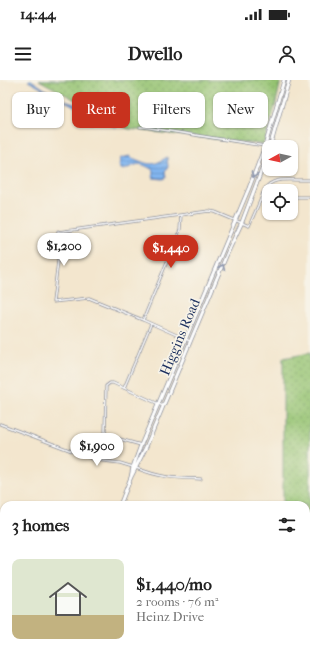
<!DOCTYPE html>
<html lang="en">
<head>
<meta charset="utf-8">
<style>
	body { margin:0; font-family:"IM FELL French Canon",serif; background:#f6f6f6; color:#222; height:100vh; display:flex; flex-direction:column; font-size:15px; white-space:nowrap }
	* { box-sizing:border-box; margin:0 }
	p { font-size:13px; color:#767676 }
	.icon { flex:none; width:22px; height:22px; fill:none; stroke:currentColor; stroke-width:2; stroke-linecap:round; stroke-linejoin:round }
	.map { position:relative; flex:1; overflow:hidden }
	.sheet { position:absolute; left:0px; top:421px; width:310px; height:156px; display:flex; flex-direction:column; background:#fff; border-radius:12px 12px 0 0; box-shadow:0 1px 3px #0004 }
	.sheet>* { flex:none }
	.banner { position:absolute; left:12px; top:12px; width:286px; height:36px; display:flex; gap:8px }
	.needle { width:26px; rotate:262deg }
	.buttons { position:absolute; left:262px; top:60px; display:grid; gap:8px }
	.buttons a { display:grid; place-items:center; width:36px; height:36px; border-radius:8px; background:#fff; box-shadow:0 1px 3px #0004; font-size:20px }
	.price { position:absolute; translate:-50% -34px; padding:0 9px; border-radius:14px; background:#fff; color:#222; font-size:13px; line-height:26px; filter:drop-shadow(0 1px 2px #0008) }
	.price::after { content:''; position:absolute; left:50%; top:24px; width:12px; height:9px; margin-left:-6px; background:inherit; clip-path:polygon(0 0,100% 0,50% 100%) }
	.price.selected { background:#c8321e; color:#fff }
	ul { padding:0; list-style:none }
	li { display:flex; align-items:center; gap:12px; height:100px; padding:0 12px }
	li+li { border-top:1px solid #e0e0e0 }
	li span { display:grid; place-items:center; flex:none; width:112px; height:80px; border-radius:8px; color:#555 }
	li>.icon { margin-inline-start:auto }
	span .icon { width:48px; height:48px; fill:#fffc; stroke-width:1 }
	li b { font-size:17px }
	h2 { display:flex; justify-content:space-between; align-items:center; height:48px; padding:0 12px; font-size:17px }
	.tag { padding:0 14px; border-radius:8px; background:#fff; box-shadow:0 1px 3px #0004; font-size:14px; line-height:36px }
	.tag.selected { background:#c8321e; color:#fff }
	.status { display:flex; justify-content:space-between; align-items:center; height:28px; padding:0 20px; background:#fff; direction:ltr }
	.status svg { height:11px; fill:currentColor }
	header { display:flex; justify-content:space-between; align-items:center; height:52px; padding:0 12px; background:#fff; font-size:18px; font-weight:700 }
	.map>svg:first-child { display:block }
	.cemetery { fill:url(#cemetery-stones); stroke:#587968 }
	.park { fill:url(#park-dots); stroke:#587968 }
	.water { fill:url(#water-rules); stroke:#4e72a7 }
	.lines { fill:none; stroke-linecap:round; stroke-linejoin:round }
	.street-casing { stroke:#878a96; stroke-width:3 }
	.primary-casing { stroke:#878a96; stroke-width:4.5 }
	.street { stroke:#fff; stroke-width:1.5 }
	.primary { stroke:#fff; stroke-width:3 }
	.oneway { stroke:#8d97ae }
	.labels { text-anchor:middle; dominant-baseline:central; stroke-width:3.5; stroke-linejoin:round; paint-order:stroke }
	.street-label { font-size:14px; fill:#1b2f5e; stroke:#f7f3e8 }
</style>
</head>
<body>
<div class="status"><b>14:44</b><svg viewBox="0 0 49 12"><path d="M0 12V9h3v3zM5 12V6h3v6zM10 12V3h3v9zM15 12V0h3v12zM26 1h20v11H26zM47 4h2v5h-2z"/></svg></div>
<header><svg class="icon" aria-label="menu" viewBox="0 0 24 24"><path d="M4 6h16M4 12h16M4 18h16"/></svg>Dwello<svg class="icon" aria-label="person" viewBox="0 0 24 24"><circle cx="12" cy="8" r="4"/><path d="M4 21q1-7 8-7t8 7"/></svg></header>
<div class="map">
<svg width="310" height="577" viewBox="0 0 310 577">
	<defs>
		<pattern id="cemetery-stones" width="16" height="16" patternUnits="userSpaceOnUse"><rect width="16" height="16" fill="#94c371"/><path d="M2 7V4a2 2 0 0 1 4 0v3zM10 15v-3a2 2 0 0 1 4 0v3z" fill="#789f60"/></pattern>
		<pattern id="park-dots" width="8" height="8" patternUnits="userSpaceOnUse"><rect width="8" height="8" fill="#94c371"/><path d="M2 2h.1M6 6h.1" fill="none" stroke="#789f60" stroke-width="1.8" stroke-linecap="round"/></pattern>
		<pattern id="water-rules" width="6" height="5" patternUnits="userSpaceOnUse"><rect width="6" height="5" fill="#82b6f0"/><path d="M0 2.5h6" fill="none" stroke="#6a94c6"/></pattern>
	</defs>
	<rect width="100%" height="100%" fill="#f7f3e8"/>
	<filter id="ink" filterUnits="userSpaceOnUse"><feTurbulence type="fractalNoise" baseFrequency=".025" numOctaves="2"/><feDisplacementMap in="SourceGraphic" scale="8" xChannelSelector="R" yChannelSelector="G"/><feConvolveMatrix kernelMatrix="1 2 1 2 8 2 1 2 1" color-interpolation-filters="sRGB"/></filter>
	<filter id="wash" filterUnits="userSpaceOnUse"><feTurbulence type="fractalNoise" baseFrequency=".012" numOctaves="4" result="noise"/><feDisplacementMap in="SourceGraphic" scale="16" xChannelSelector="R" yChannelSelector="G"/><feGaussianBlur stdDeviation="0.9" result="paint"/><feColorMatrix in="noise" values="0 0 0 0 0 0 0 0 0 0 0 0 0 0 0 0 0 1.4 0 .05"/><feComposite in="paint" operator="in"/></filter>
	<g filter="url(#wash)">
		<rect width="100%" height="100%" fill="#f3e6ce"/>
		<path class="cemetery" d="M0,467H4V541L0,542Z"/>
		<path class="park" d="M39,0H281L275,27L265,61L263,64H259L128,49Z
			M310,273V499H306V425H283V278Z
			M306,505H310V577H212V573H306Z
			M84,573H164L162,577H82Z"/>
		<path class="water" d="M31,0L57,17L84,28L88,31L117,42L116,48L102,40L99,43L96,42L94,37L91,36L92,44L78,36L76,27L28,1Z
			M130,76L132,78C149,84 151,88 167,77L168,87L165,92L166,98L163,99L153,98V90C140,82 138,83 124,90L121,89L119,85L121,78Z"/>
	</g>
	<g filter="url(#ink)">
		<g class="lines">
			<defs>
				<path id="street" d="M140,47H144L265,66L269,68
					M291,117H310
					M260,121C262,116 263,110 267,106C277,96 297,101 310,100
					M58,151V181L53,222L89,218L143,240L190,261
					M58,152L209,131L215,132L249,146L260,121L269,120
					M143,240L180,150L181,135
					M124,308L151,244
					M0,344L96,380L120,383L133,387
					M141,365L109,356L105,353L106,306L110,303H113L163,326
					M96,380L105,354
					M136,388C161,398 175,398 201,399"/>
				<path id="primary" d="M270,67L289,0
					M131,397L133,387L141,365L249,108L265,66L284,0
					M120,425L131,397L146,367L227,174L242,142L269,71
					M306,502L310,501
					M0,544L4,543
					M0,547L4,546
					M63,577L65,573"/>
			</defs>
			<use href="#street" class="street-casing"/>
			<use href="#primary" class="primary-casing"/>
			<use href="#street" class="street"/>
			<use href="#primary" class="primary"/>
		</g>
		<defs><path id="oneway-chevron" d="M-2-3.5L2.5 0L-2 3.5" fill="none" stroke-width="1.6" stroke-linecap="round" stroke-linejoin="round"/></defs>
		<g class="oneway">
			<use href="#oneway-chevron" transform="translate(254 95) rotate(111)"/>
			<use href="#oneway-chevron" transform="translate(222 187) rotate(-67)"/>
		</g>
	</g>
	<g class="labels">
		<g class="street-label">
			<text transform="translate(180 257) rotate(-67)">Higgins Road</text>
		</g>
	</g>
</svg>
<div class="buttons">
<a><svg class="needle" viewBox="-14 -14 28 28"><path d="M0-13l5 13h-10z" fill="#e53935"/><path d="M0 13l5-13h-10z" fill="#767676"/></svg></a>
<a><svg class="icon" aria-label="locate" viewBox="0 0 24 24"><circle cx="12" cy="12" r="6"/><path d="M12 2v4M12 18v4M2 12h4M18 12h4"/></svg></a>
</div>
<b class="price" style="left:64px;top:187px">$1,200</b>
<b class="price selected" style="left:171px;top:189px">$1,440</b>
<b class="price" style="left:97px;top:387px">$1,900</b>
<div class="banner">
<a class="tag">Buy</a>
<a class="tag selected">Rent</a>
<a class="tag">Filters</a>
<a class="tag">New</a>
</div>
<section class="sheet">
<h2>3 homes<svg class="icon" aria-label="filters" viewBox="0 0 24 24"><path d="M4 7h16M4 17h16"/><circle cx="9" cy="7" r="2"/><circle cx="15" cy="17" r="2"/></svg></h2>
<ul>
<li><span style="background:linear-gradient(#dfe7d0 70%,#c2b280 0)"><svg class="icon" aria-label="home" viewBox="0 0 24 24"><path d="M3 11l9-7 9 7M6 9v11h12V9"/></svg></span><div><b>$1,440/mo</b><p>2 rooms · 76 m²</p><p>Heinz Drive</p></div></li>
</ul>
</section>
</div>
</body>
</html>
